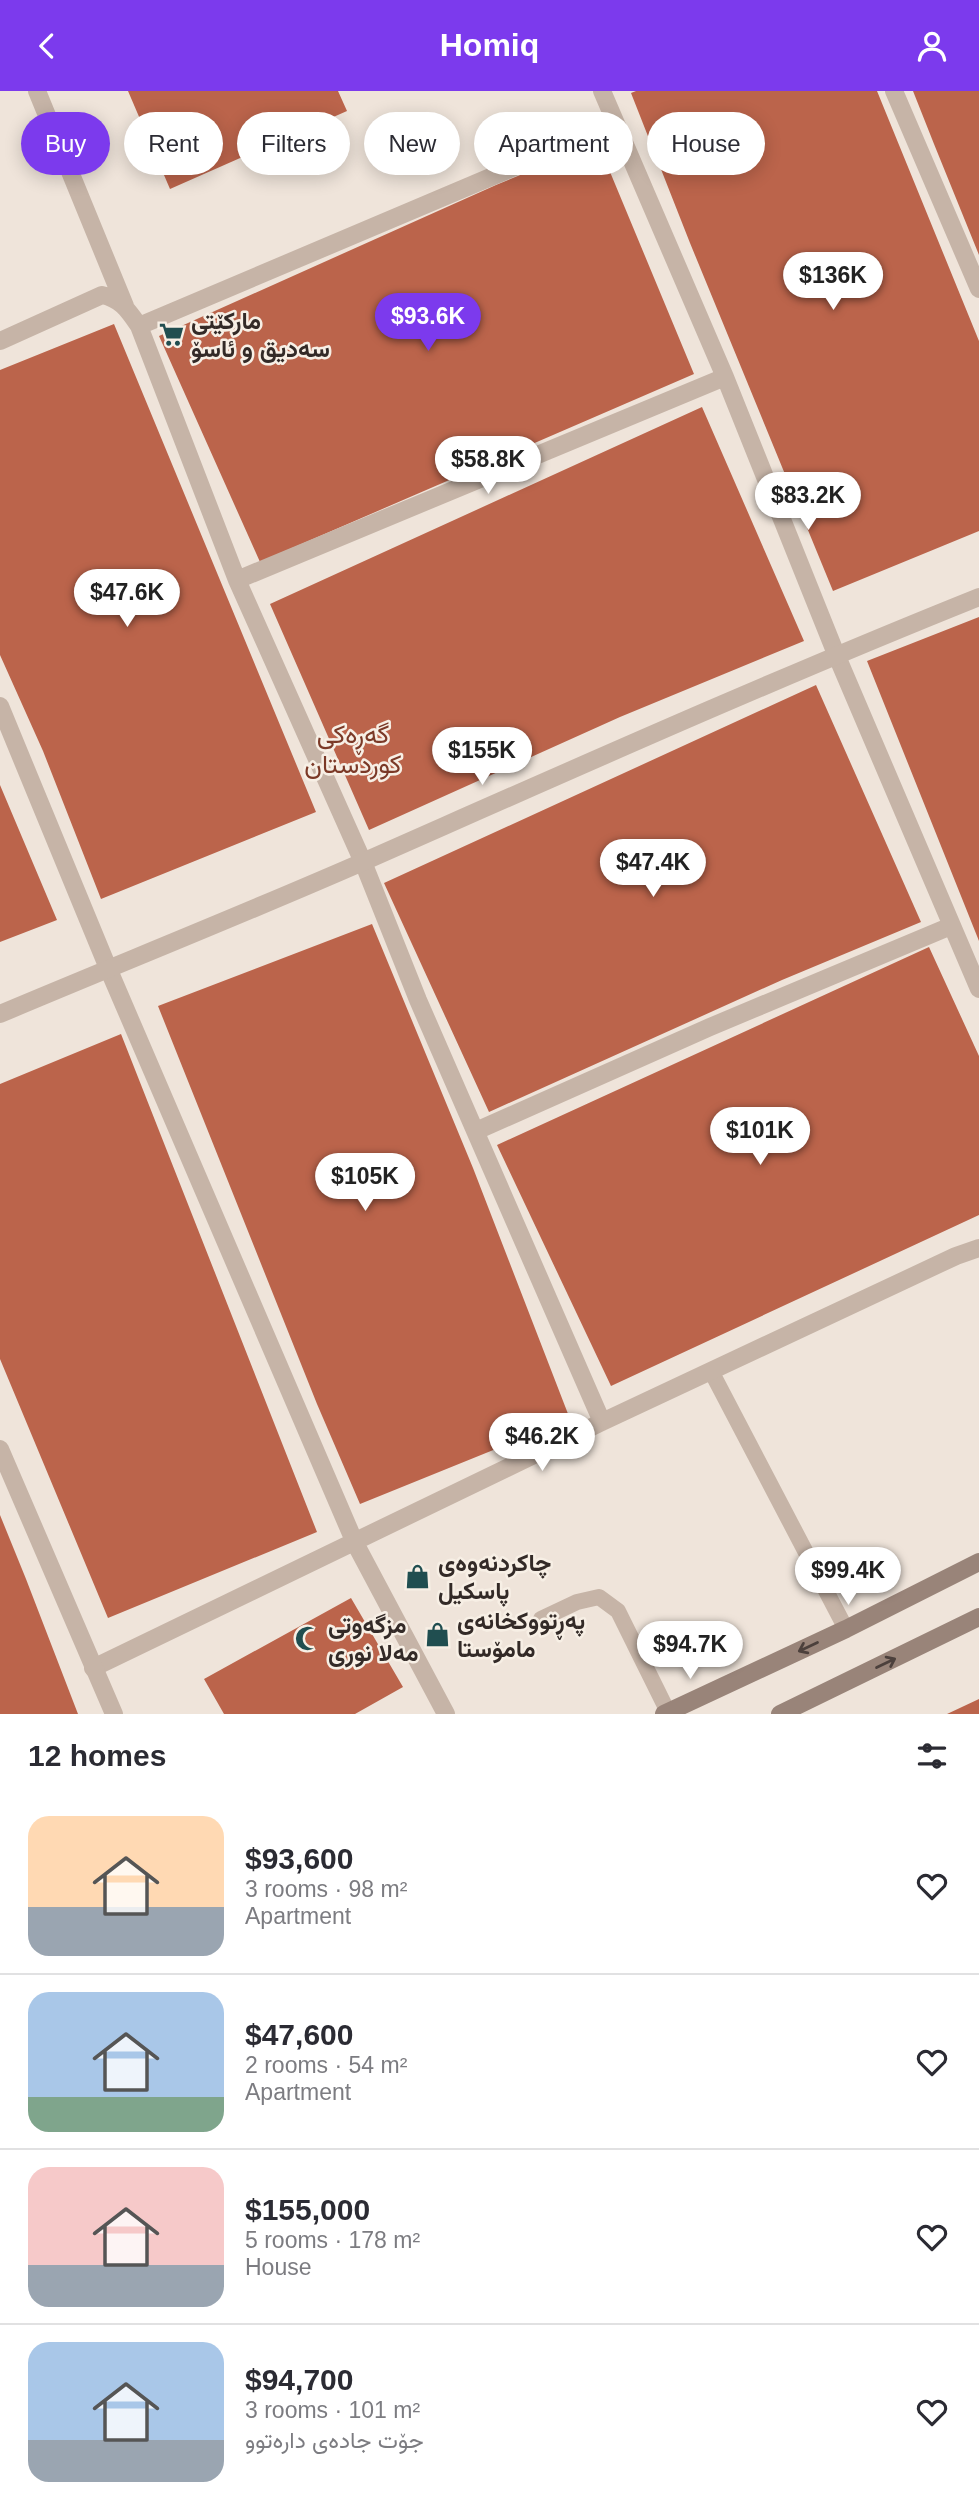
<!DOCTYPE html>
<html lang="en">
<head>
<meta charset="utf-8">
<style>
	body { margin:0; font-family:Arial,Vazirmatn,sans-serif; background:#f7f7f7; color:#2b2b33; height:100vh; display:flex; flex-direction:column; font-size:26px; white-space:nowrap }
	* { box-sizing:border-box; margin:0 }
	p { font-size:23px; color:#7c7c81 }
	.icon { flex:none; width:38px; height:38px; fill:none; stroke:currentColor; stroke-width:2; stroke-linecap:round; stroke-linejoin:round }
	.map { position:relative; height:1623px; overflow:hidden }
	.details { display:flex; flex-direction:column; background:#fff; flex:1 }
	.details>* { flex:none }
	.banner { position:absolute; left:21px; top:21px; width:938px; height:63px; display:flex; gap:14px }
	.price { position:absolute; translate:-50% -60px; padding:0 16px; border-radius:24px; background:#fff; color:#222; font-size:23px; line-height:46px; filter:drop-shadow(0 2px 4px #0008) }
	.price::after { content:''; position:absolute; left:50%; top:42px; width:21px; height:16px; margin-left:-10px; background:inherit; clip-path:polygon(0 0,100% 0,50% 100%) }
	.price.on { background:#7c3aed; color:#fff }
	ul { padding:0; list-style:none }
	li { display:flex; align-items:center; gap:21px; height:175px; padding:0 28px }
	li+li { border-top:2px solid #e1e1e2 }
	li span { display:grid; place-items:center; flex:none; width:196px; height:140px; border-radius:21px; color:#555 }
	li>.icon { margin-inline-start:auto }
	span .icon { width:84px; height:84px; fill:#fffc; stroke-width:1 }
	li b { font-size:30px }
	h2 { display:flex; justify-content:space-between; align-items:center; height:84px; padding:0 28px; font-size:30px }
	.tag { padding:0 24px; border-radius:32px; background:#fff; box-shadow:0 4px 18px #0003; font-size:24px; line-height:63px }
	.tag.on { background:#7c3aed; color:#fff }
	header { display:flex; justify-content:space-between; align-items:center; height:91px; padding:0 28px; background:#7c3aed; color:#fff; font-size:32px; font-weight:600 }
	.map>svg:first-child { display:block }
	.building { fill:#bb644b }
	.lines { fill:none; stroke-linecap:round; stroke-linejoin:round }
	.service { stroke:#c6b4a7; stroke-width:16 }
	.minor { stroke:#c6b4a7; stroke-width:18 }
	.tertiary { stroke:#c6b4a7; stroke-width:18 }
	.secondary { stroke:#998479; stroke-width:18 }
	.oneway { stroke:#4c403c }
	.labels { text-anchor:middle; dominant-baseline:central; stroke-width:5; stroke-linejoin:round; paint-order:stroke }
	.poi-label { font-size:24px; font-weight:bold; fill:#332a27; stroke:#f7efe5; text-anchor:start }
	.neighbourhood-label { font-size:26px; fill:#7b3927; stroke:#f7efe5 }
</style>
</head>
<body>
<header><svg class="icon" aria-label="back" viewBox="0 0 24 24"><path d="M15 5l-7 7 7 7"/></svg>Homiq<svg class="icon" aria-label="person" viewBox="0 0 24 24"><circle cx="12" cy="8" r="4"/><path d="M4 21q1-7 8-7t8 7"/></svg></header>
<div class="map">
<svg width="979" height="1623" viewBox="0 0 979 1623">
	<rect width="100%" height="100%" fill="#efe4da"/>
	<path class="building" d="M128,0H338L347,20L170,98Z
		M636,0H877L979,250V440L833,500L690,152L631,2Z
		M913,0H979V164L934,53Z
		M598,52L694,283L260,471L159,245L496,94Z
		M114,233L316,721L101,808L43,660L0,564V279Z
		M702,316L804,550L620,626L369,739L270,513Z
		M979,526V850L867,570Z
		M816,594L921,831L782,889L489,1021L384,792Z
		M0,694L57,829L0,851Z
		M372,833L473,1077L570,1328L360,1413L317,1313L158,915Z
		M929,856L979,965V1124L611,1295L497,1054Z
		M121,943L317,1441L108,1527L0,1268V993Z
		M0,1424L26,1488L78,1623H0Z
		M351,1507L403,1596L355,1623H224L204,1588Z
		M979,1608V1623H947Z"/>
	<g class="lines">
		<path class="service" d="M711,1280L846,1538
			M541,1528L577,1511L599,1506L618,1520L668,1621"/>
		<path class="minor" d="M37,0L125,215
			M602,0L725,286L836,563L979,898
			M894,0L979,198
			M139,235L616,33
			M0,250L102,204C121,208 128,219 139,235L237,489L363,771L418,909L602,1331
			M237,489L725,286
			M0,615L108,877L355,1452L446,1623
			M476,1040L710,936L951,835
			M93,1577L602,1331L956,1165L979,1157"/>
		<path class="tertiary" d="M0,923C121,872 244,823 365,770C569,680 772,589 979,506
			M0,1358L114,1623"/>
		<path class="secondary" d="M664,1623L846,1538L979,1471
			M780,1623L979,1526"/>
	</g>
	<defs><path id="oneway-shaft" d="M-6 0H5M1.5-3L5.5 0L1.5 3" fill="none" stroke-width="1.6" stroke-linecap="round" stroke-linejoin="round" transform="scale(1.75)"/></defs>
	<g class="oneway">
		<use href="#oneway-shaft" transform="translate(808 1556) rotate(155)"/>
		<use href="#oneway-shaft" transform="translate(886 1572) rotate(-26)"/>
	</g>
	<defs>
		<symbol id="supermarket-bare" viewBox="-9 -9 18 18"><path d="M-6-5.5h2.5l.6 2H6L4.5 2H-2.5L-4.4-4H-6ZM-1.5 3.2a1.3 1.3 0 1 0 .1 0ZM3 3.2a1.3 1.3 0 1 0 .1 0Z" fill="#204e50" stroke="#f7efe5" stroke-width="2.5" paint-order="stroke"/></symbol>
		<symbol id="shop-bare" viewBox="-9 -9 18 18"><path d="M-5-2.5h2.3a2.7 3.5 0 0 1 5.4 0H5L5.5 6h-11ZM-1.5-2.5h3a1.5 2.3 0 0 0-3 0Z" fill="#204e50" stroke="#f7efe5" stroke-width="2.5" paint-order="stroke"/></symbol>
		<symbol id="mosque-bare" viewBox="-9 -9 18 18"><path d="M3.5-4.9A6 6 0 1 0 3.5 4.9A5 5 0 1 1 3.5-4.9Z" fill="#204e50" stroke="#f7efe5" stroke-width="2.5" paint-order="stroke"/></symbol>
	</defs>
	<g fill-rule="evenodd">
		<use href="#supermarket-bare" x="154" y="226" width="35" height="35"/>
		<use href="#shop-bare" x="400" y="1468" width="35" height="35"/>
		<use href="#shop-bare" x="420" y="1526" width="35" height="35"/>
		<use href="#mosque-bare" x="290" y="1530" width="35" height="35"/>
	</g>
	<g class="labels">
		<g class="poi-label">
			<text x="191" y="229">مارکێتی<tspan x="191" dy="28">سەدیق و ئاسۆ</tspan></text>
			<text x="438" y="1471">چاکردنەوەی<tspan x="438" dy="28">پاسکیل</tspan></text>
			<text x="457" y="1529">پەڕتووکخانەی<tspan x="457" dy="28">مامۆستا</tspan></text>
			<text x="328" y="1533">مزگەوتی<tspan x="328" dy="28">مەلا نوری</tspan></text>
		</g>
		<g class="neighbourhood-label">
			<text x="353" y="643">گەڕەکی<tspan x="353" dy="30">کوردستان</tspan></text>
		</g>
	</g>
</svg>
<b class="price" style="left:833px;top:221px">$136K</b>
<b class="price on" style="left:428px;top:262px">$93.6K</b>
<b class="price" style="left:488px;top:405px">$58.8K</b>
<b class="price" style="left:808px;top:441px">$83.2K</b>
<b class="price" style="left:127px;top:538px">$47.6K</b>
<b class="price" style="left:482px;top:696px">$155K</b>
<b class="price" style="left:653px;top:808px">$47.4K</b>
<b class="price" style="left:760px;top:1076px">$101K</b>
<b class="price" style="left:365px;top:1122px">$105K</b>
<b class="price" style="left:542px;top:1382px">$46.2K</b>
<b class="price" style="left:848px;top:1516px">$99.4K</b>
<b class="price" style="left:690px;top:1590px">$94.7K</b>
<div class="banner">
<a class="tag on">Buy</a>
<a class="tag">Rent</a>
<a class="tag">Filters</a>
<a class="tag">New</a>
<a class="tag">Apartment</a>
<a class="tag">House</a>
</div>
</div>
<section class="details">
<h2>12 homes<svg class="icon" aria-label="filters" viewBox="0 0 24 24"><path d="M4 7h16M4 17h16"/><circle cx="9" cy="7" r="2"/><circle cx="15" cy="17" r="2"/></svg></h2>
<ul>
<li><span style="background:linear-gradient(#ffd9b3 65%,#9aa5b1 0)"><svg class="icon" aria-label="home" viewBox="0 0 24 24"><path d="M3 11l9-7 9 7M6 9v11h12V9"/></svg></span><div><b>$93,600</b><p>3 rooms · 98 m²</p><p>Apartment</p></div><svg class="icon" aria-label="heart" viewBox="0 0 24 24"><path d="M12 20l-8-8c-3-5 5-10 8-4 3-6 11-1 8 4z"/></svg></li>
<li><span style="background:linear-gradient(#a9c7e8 75%,#7fa58c 0)"><svg class="icon" aria-label="home" viewBox="0 0 24 24"><path d="M3 11l9-7 9 7M6 9v11h12V9"/></svg></span><div><b>$47,600</b><p>2 rooms · 54 m²</p><p>Apartment</p></div><svg class="icon" aria-label="heart" viewBox="0 0 24 24"><path d="M12 20l-8-8c-3-5 5-10 8-4 3-6 11-1 8 4z"/></svg></li>
<li><span style="background:linear-gradient(#f6c9c9 70%,#9aa5b1 0)"><svg class="icon" aria-label="home" viewBox="0 0 24 24"><path d="M3 11l9-7 9 7M6 9v11h12V9"/></svg></span><div><b>$155,000</b><p>5 rooms · 178 m²</p><p>House</p></div><svg class="icon" aria-label="heart" viewBox="0 0 24 24"><path d="M12 20l-8-8c-3-5 5-10 8-4 3-6 11-1 8 4z"/></svg></li>
<li><span style="background:linear-gradient(#a9c7e8 70%,#9aa5b1 0)"><svg class="icon" aria-label="home" viewBox="0 0 24 24"><path d="M3 11l9-7 9 7M6 9v11h12V9"/></svg></span><div><b>$94,700</b><p>3 rooms · 101 m²</p><p>جۆت جادەی دارەتوو</p></div><svg class="icon" aria-label="heart" viewBox="0 0 24 24"><path d="M12 20l-8-8c-3-5 5-10 8-4 3-6 11-1 8 4z"/></svg></li>
</ul>
</section>
</body>
</html>
